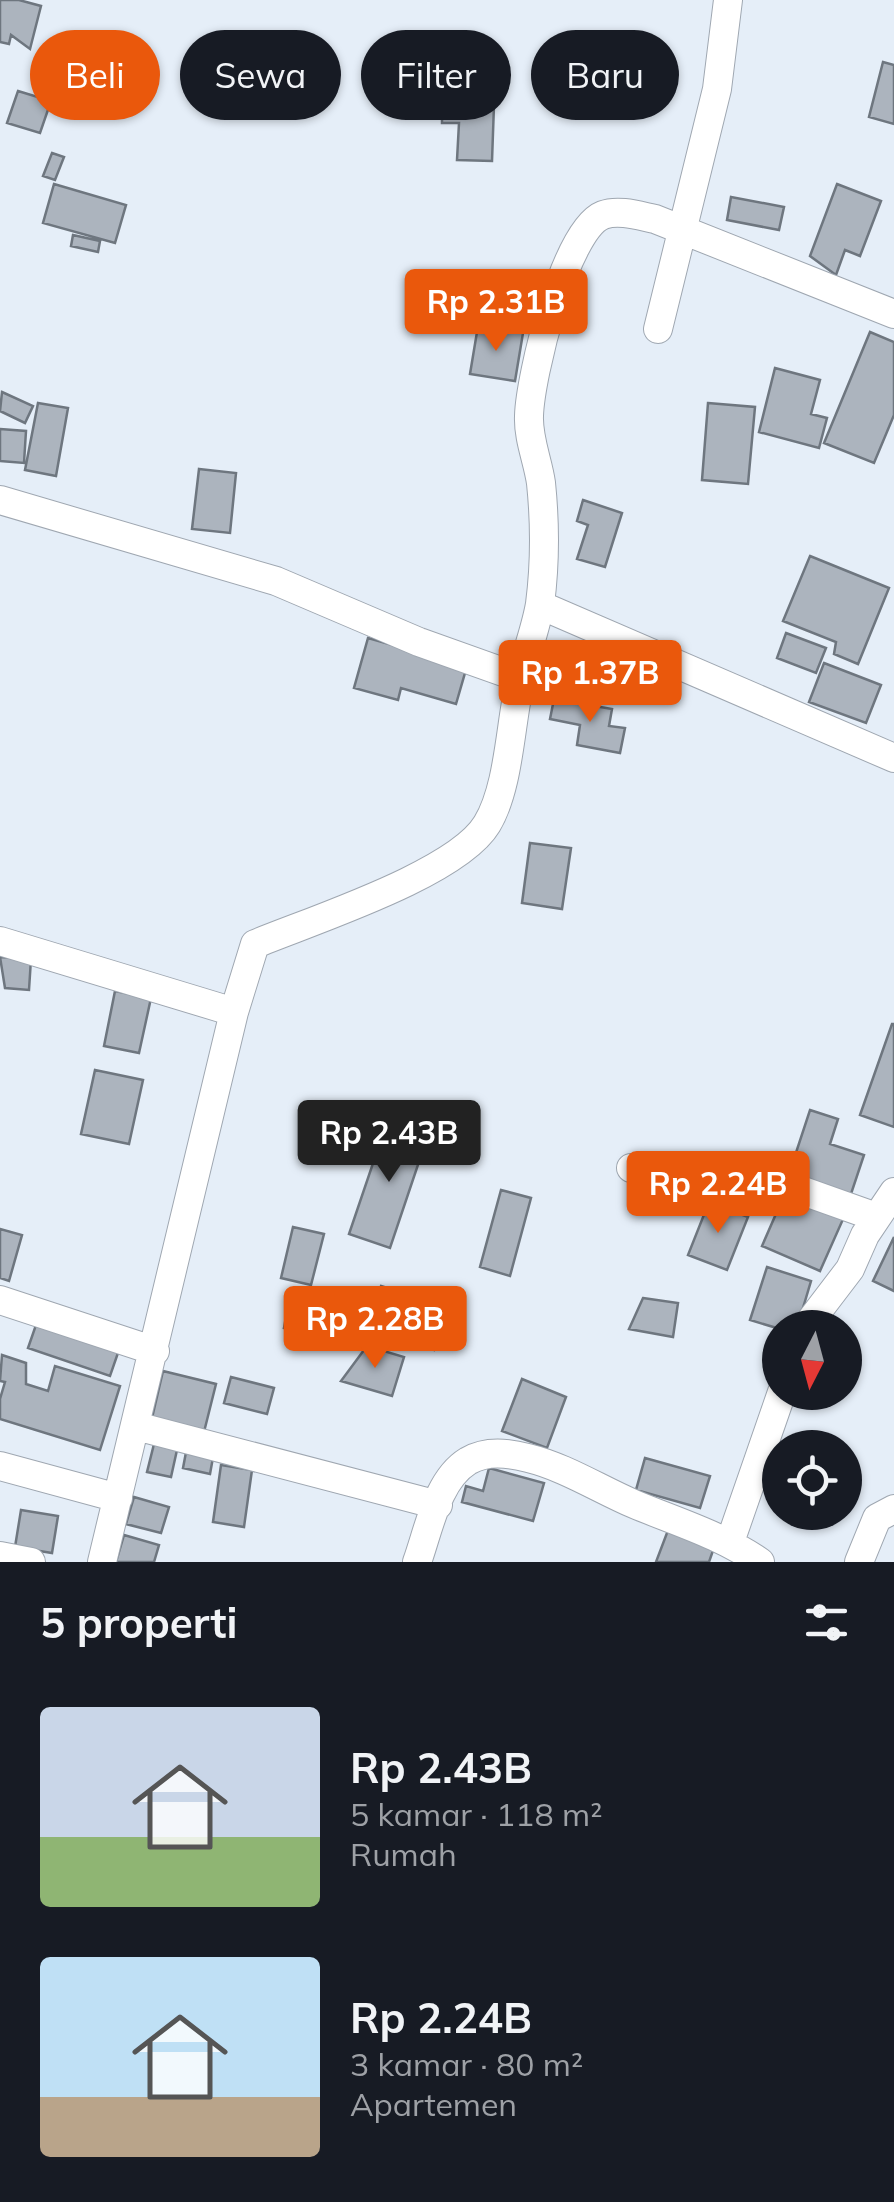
<!DOCTYPE html>
<html lang="id">
<head>
<meta charset="utf-8">
<style>
	body { margin:0; font-family:Mulish,sans-serif; background:#242831; color:#f1f3f6; height:100vh; display:flex; flex-direction:column; font-size:38px; white-space:nowrap }
	* { box-sizing:border-box; margin:0 }
	p { font-size:32px; color:#9ea1a6 }
	.icon { flex:none; width:55px; height:55px; fill:none; stroke:currentColor; stroke-width:2; stroke-linecap:round; stroke-linejoin:round }
	.map { position:relative; height:1562px; overflow:hidden }
	.drawer { display:flex; flex-direction:column; background:#171b24; flex:1 }
	.drawer>* { flex:none }
	.guide { position:absolute; left:30px; top:30px; width:835px; height:90px; display:flex; gap:20px }
	.needle { width:65px; rotate:186deg }
	.tools { position:absolute; left:762px; top:1310px; display:grid; gap:20px }
	.tools a { display:grid; place-items:center; width:100px; height:100px; border-radius:50%; background:#171b24; box-shadow:0 2px 8px #0004; font-size:50px }
	.price { position:absolute; translate:-50% -85px; padding:0 22px; border-radius:10px; background:#ea580c; color:#fff; font-size:32px; line-height:65px; filter:drop-shadow(0 2px 5px #0008) }
	.price::after { content:''; position:absolute; left:50%; top:60px; width:30px; height:22px; margin-left:-15px; background:inherit; clip-path:polygon(0 0,100% 0,50% 100%) }
	.price.current { background:#222; color:#fff }
	ul { padding:0; list-style:none }
	li { display:flex; align-items:center; gap:30px; height:250px; padding:0 40px }
	li span { display:grid; place-items:center; flex:none; width:280px; height:200px; border-radius:10px; color:#555 }
	li>.icon { margin-inline-start:auto }
	span .icon { width:120px; height:120px; fill:#fffc; stroke-width:1 }
	li b { font-size:42px }
	h2 { display:flex; justify-content:space-between; align-items:center; height:120px; padding:0 40px; font-size:42px }
	.pill { padding:0 35px; border-radius:45px; background:#171b24; box-shadow:0 2px 8px #0004; font-size:35px; line-height:90px }
	.pill.current { background:#ea580c; color:#fff }
	.map>svg:first-child { display:block }
	.building { fill:#acb4be; stroke:#6e767f; stroke-width:2.5 }
	.lines { fill:none; stroke-linecap:round; stroke-linejoin:round }
	.minor-casing { stroke:#9fa7b1; stroke-width:30 }
	.minor { stroke:#fff; stroke-width:28 }
</style>
</head>
<body>
<div class="map">
<svg width="894" height="1562" viewBox="0 0 894 1562">
	<rect width="100%" height="100%" fill="#e5eef8"/>
	<path class="building" d="M0,0H19L41,6L30,49L11,35L9,44L0,42Z
		M883,62L894,65V124L869,117Z
		M18,91L51,101L40,133L7,123Z
		M442,103L494,105L492,161L457,160L459,123H442Z
		M52,153L64,157L55,180L43,176Z
		M54,184L126,205L115,243L43,223Z
		M837,184L881,201L860,256L845,250L836,275L810,256Z
		M731,197L784,207L779,230L727,220Z
		M73,235L100,241L98,252L71,246Z
		M478,326L523,333L515,381L470,374Z
		M870,332L894,342V415L874,463L824,443Z
		M775,368L820,380L811,414L827,418L819,448L759,432Z
		M2,392L33,406L25,423L0,411Z
		M38,403L68,408L56,476L25,470Z
		M708,403L755,407L748,484L702,480Z
		M0,429L26,431L24,463L0,461Z
		M199,469L236,473L230,533L192,529Z
		M583,500L622,513L605,567L577,559L588,525L577,521Z
		M810,556L889,588L858,664L834,654L836,642L783,621Z
		M786,633L826,648L816,673L777,658Z
		M368,638L467,666L456,704L401,688L398,700L354,688Z
		M824,663L881,685L866,723L809,702Z
		M554,699L612,709L609,726L625,728L620,753L577,745L580,725L550,719Z
		M530,843L571,848L562,909L522,903Z
		M0,957L31,959L29,990L5,988Z
		M115,991L151,998L139,1053L104,1046Z
		M892,1024H894V1127L860,1115Z
		M95,1070L143,1080L129,1144L81,1134Z
		M810,1110L838,1119L830,1144L864,1155L850,1197L788,1177Z
		M387,1122L428,1135L390,1248L349,1234Z
		M501,1190L531,1198L510,1276L480,1267Z
		M786,1191L844,1217L820,1271L762,1246Z
		M709,1202L748,1217L727,1270L688,1255Z
		M293,1227L324,1234L311,1285L281,1278Z
		M0,1229L22,1235L9,1281L0,1278Z
		M894,1237V1291L873,1281Z
		M767,1267L811,1281L797,1328L780,1329L750,1320Z
		M381,1286L447,1307L434,1350L367,1329Z
		M291,1289L366,1302L359,1341L284,1328Z
		M643,1298L678,1303L673,1337L629,1329Z
		M37,1322L119,1350L110,1376L28,1348Z
		M367,1346L404,1357L392,1396L341,1381Z
		M2,1355L26,1363V1384L48,1391L55,1366L120,1386L100,1450L0,1419V1399L5,1382L0,1381Z
		M163,1371L216,1384L204,1432L152,1418Z
		M231,1377L274,1388L267,1414L224,1403Z
		M522,1379L566,1397L547,1448L502,1431Z
		M156,1436L179,1441L171,1477L147,1472Z
		M187,1447L214,1452L210,1474L183,1468Z
		M645,1458L710,1476L700,1508L636,1490Z
		M221,1465L252,1470L244,1527L213,1522Z
		M489,1468L544,1483L533,1521L462,1502L466,1486L483,1491Z
		M134,1497L169,1507L161,1533L126,1524Z
		M21,1510L58,1516L52,1553L15,1547Z
		M670,1525L716,1542L709,1562H656Z
		M124,1535L159,1545L154,1562H116Z"/>
	<g class="lines">
		<defs>
			<path id="minor" d="M658,329L717,89L728,0
				M0,500L276,581L419,642L520,678
				M540,605L894,758
				M0,941L234,1012
				M631,1168L689,1170L772,1180L876,1217
				M0,1300L155,1351
				M805,1328L850,1269L865,1235L894,1192
				M136,1426L438,1505
				M0,1466L118,1498
				M730,1542L782,1392
				M0,1556L31,1562
				M102,1562L234,1012L255,944C313,920 457,874 487,824C510,786 510,721 521,677C526,653 536,628 540,604C545,565 545,522 541,483C538,461 528,439 529,416C530,377 565,230 603,215C619,209 640,216 655,219L894,314
				M417,1562C429,1529 437,1480 468,1461C487,1450 508,1453 528,1458C565,1467 599,1489 634,1504C677,1522 721,1535 760,1562
				M859,1562L877,1518L894,1509"/>
		</defs>
		<use href="#minor" class="minor-casing"/>
		<use href="#minor" class="minor"/>
	</g>
</svg>
<div class="tools">
<a><svg class="needle" viewBox="-14 -14 28 28"><path d="M0-13l5 13h-10z" fill="#e53935"/><path d="M0 13l5-13h-10z" fill="#9ea1a6"/></svg></a>
<a><svg class="icon" aria-label="locate" viewBox="0 0 24 24"><circle cx="12" cy="12" r="6"/><path d="M12 2v4M12 18v4M2 12h4M18 12h4"/></svg></a>
</div>
<b class="price" style="left:496px;top:354px">Rp 2.31B</b>
<b class="price" style="left:590px;top:725px">Rp 1.37B</b>
<b class="price current" style="left:389px;top:1185px">Rp 2.43B</b>
<b class="price" style="left:718px;top:1236px">Rp 2.24B</b>
<b class="price" style="left:375px;top:1371px">Rp 2.28B</b>
<div class="guide">
<a class="pill current">Beli</a>
<a class="pill">Sewa</a>
<a class="pill">Filter</a>
<a class="pill">Baru</a>
</div>
</div>
<section class="drawer">
<h2>5 properti<svg class="icon" aria-label="filters" viewBox="0 0 24 24"><path d="M4 7h16M4 17h16"/><circle cx="9" cy="7" r="2"/><circle cx="15" cy="17" r="2"/></svg></h2>
<ul>
<li><span style="background:linear-gradient(#c9d6e8 65%,#8fb573 0)"><svg class="icon" aria-label="home" viewBox="0 0 24 24"><path d="M3 11l9-7 9 7M6 9v11h12V9"/></svg></span><div><b>Rp 2.43B</b><p>5 kamar · 118 m²</p><p>Rumah</p></div></li>
<li><span style="background:linear-gradient(#bfe0f5 70%,#b9a48a 0)"><svg class="icon" aria-label="home" viewBox="0 0 24 24"><path d="M3 11l9-7 9 7M6 9v11h12V9"/></svg></span><div><b>Rp 2.24B</b><p>3 kamar · 80 m²</p><p>Apartemen</p></div></li>
</ul>
</section>
</body>
</html>
